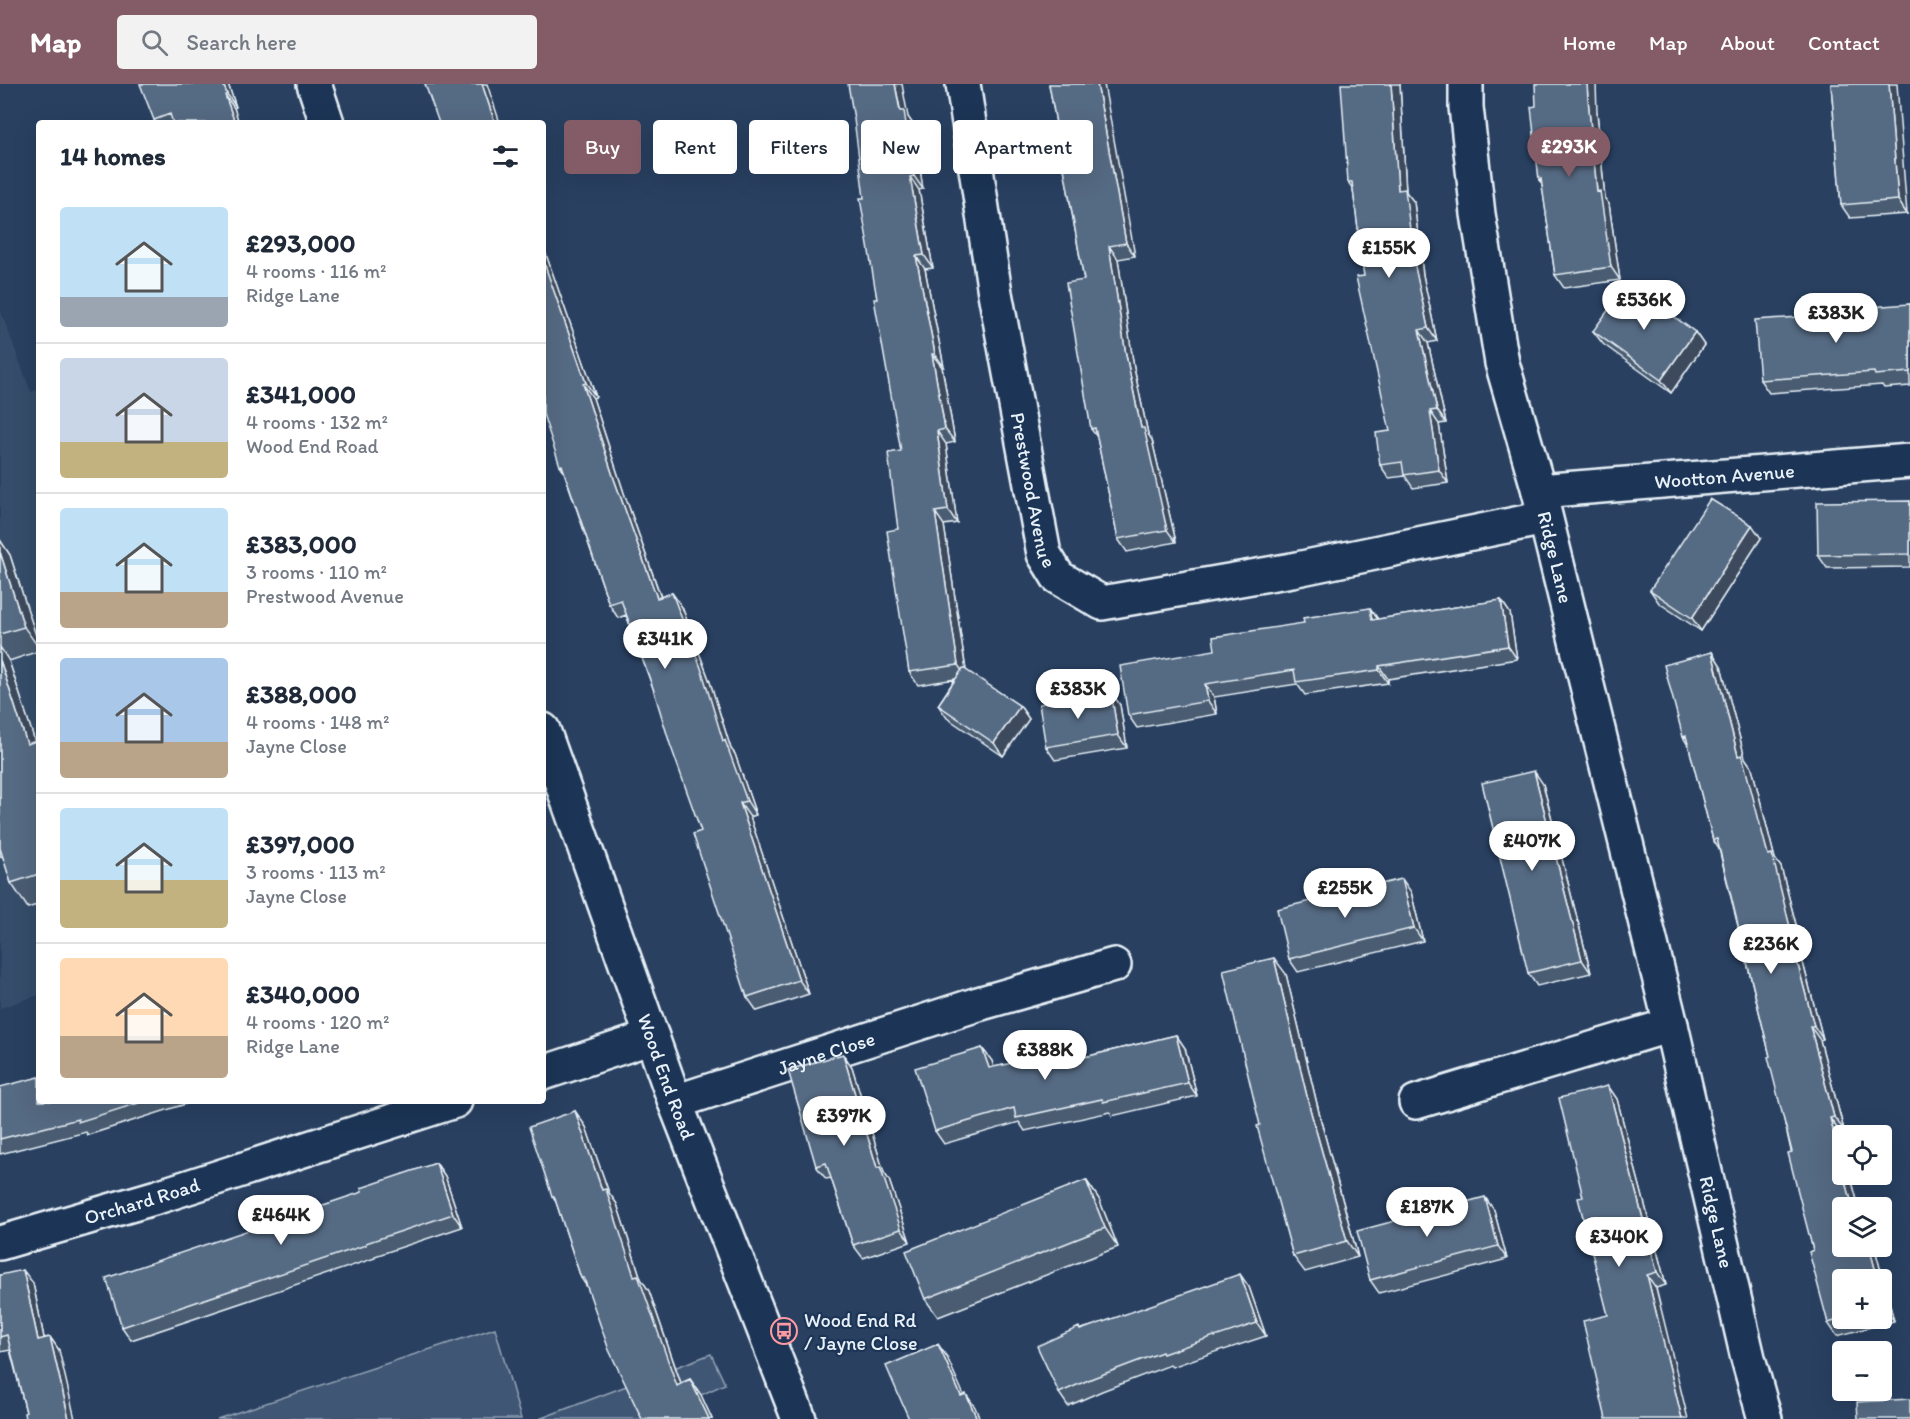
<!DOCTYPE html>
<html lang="en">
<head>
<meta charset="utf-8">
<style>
	body { margin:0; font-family:Itim,sans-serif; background:#f2f2f3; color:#1f2937; height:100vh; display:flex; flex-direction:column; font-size:22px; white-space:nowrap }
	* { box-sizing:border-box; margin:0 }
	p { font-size:20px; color:#747a83 }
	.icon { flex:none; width:33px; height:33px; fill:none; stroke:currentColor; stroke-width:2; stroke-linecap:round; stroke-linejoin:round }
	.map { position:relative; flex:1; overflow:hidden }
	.sheet { position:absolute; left:36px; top:36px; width:510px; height:984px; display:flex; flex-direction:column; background:#fff; border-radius:6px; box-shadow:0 6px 24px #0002 }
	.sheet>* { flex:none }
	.top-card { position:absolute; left:564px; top:36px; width:570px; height:54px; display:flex; gap:12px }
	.controls { position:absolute; left:1832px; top:1041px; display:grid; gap:12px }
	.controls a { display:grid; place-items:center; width:60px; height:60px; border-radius:6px; background:#fff; box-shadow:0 6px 24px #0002; font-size:30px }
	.price { position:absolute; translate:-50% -51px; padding:0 14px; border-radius:21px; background:#fff; color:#222; font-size:20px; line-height:39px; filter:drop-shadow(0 2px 3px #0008) }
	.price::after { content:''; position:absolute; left:50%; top:36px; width:18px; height:14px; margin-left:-9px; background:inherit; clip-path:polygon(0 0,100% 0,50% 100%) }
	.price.on { background:#845c67; color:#fff }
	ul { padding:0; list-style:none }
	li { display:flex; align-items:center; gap:18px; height:150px; padding:0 24px }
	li+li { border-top:2px solid #e0e1e3 }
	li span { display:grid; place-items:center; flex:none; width:168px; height:120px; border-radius:6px; color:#555 }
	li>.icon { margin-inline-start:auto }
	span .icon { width:72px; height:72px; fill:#fffc; stroke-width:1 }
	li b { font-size:26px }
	h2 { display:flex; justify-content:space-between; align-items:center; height:72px; padding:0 24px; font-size:26px }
	.pill { padding:0 21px; border-radius:6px; background:#fff; box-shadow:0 6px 24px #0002; font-size:21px; line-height:54px }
	.pill.on { background:#845c67; color:#fff }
	header { display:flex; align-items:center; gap:36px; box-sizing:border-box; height:84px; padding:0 30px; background:#845c67; color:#fff }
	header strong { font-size:28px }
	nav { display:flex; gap:33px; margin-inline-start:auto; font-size:21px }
	.search { width:420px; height:54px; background:#f2f2f3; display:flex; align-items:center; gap:15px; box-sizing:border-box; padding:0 21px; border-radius:6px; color:#747a83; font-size:22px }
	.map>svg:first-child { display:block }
	.built { fill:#364d6b }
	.green { fill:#415774; stroke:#94a4b6; stroke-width:1.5 }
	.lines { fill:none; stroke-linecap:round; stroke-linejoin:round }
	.street-casing { stroke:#e8f1f8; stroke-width:38 }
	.secondary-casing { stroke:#e8f1f8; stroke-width:38 }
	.street { stroke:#1d3557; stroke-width:33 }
	.secondary { stroke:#1d3557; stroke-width:33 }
	.wall { fill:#495b71; stroke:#e8f1f8; stroke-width:1.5; fill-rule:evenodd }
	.shaded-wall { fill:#3c4a5c; stroke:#e8f1f8; stroke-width:1.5 }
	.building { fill:#556a83; stroke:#e8f1f8; stroke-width:1.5 }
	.labels { text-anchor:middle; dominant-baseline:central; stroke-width:4.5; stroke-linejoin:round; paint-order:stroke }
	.street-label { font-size:20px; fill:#e8f1f8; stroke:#1d3557 }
	.poi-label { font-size:20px; fill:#e8f1f8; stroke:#1d3557; text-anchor:start }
</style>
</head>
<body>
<header>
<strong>Map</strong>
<div class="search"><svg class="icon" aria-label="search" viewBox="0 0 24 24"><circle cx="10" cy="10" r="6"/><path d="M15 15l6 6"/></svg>Search here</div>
<nav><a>Home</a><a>Map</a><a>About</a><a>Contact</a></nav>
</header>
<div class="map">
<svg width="1910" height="1335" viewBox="0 0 1910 1335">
	<rect width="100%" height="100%" fill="#294061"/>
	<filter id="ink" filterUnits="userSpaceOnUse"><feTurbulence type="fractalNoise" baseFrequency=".0167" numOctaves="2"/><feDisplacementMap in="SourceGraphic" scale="12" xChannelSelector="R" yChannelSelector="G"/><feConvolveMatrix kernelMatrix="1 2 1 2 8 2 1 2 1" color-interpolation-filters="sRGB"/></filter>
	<g filter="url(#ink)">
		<path class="built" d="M0,225L31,308L39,305V911L0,924Z"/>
		<path class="green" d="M495,1244L521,1335H217Z
			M711,1270L725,1300L649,1335H539Z"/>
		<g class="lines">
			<defs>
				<g id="street">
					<path id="s1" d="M963,0L995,209L1044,470L1058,493L1102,519L1292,486L1545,434"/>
					<path id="s2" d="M1466,0V23L1478,130L1502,279L1539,407L1671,941L1748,1274L1765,1335"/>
					<path id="s3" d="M1539,407L1910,377"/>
					<path d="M543,989L652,953"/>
					<path id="s4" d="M675,1018L978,920L1114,881"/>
					<path d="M1416,1018L1671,941"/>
					<path id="s5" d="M0,1159L157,1113L455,1017"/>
				</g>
				<g id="secondary">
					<path d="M314,0L327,39"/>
					<path id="s6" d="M543,646L675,1018L799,1335"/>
				</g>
			</defs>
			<use href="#street" class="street-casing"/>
			<use href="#secondary" class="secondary-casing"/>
			<use href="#street" class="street"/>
			<use href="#secondary" class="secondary"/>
		</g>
		<path class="wall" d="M228,0L236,23L234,24L239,39H156L154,36Z
			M1049,0L1135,172L1118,175L1134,284L1148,350L1152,356L1176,458L1127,468L1118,455L1097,353L1091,345L1084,196Z
			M1400,0L1406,108L1414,118L1423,191L1437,257L1428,259L1446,339L1439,340L1448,399L1413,404L1405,392L1389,394L1380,381L1390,347L1364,192L1353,105L1348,98Z
			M1831,0L1907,130L1850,134L1841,121Z
			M1536,22L1597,28L1605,115L1609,120L1620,196L1564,204L1555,191L1542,100L1539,96Z
			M908,33L913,40L923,105L919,106L933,184L925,185L944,283H942L955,358L946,360L957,439L944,441L966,586L1020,622L1029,635L1003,672L947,634L938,621L955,595L918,601L909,588L898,445L901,367L877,215L864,114Z
			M543,162L596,313L593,314L624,409L661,513L672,509L682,523L710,598L731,665L735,670L756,731L750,733L809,910L757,927L747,913L701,747L653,604L626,531L618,534L609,520L564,388L560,382Z
			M1910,220V302L1884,304L1882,301L1769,309L1760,296L1869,228Z
			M1593,247L1695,248L1704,261L1671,309L1603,260Z
			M1910,417V483L1827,484L1818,471Z
			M1761,454L1701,547L1659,519L1650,506Z
			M0,456L10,471L39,561V567L9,577L35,658L39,656V820L28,824L11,799L3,772L0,773Z
			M1501,516L1510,529L1517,575L1388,595V599L1305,611L1297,600L1214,613L1217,630L1137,644L1128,631L1215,566L1304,539L1370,524L1378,535Z
			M1712,568L1721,582L1745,674L1752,684L1775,775L1781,783L1800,856H1797L1823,955L1820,956L1844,1046L1839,1047L1842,1090H1850L1859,1124H1842L1875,1165L1894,1237L1837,1252L1828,1239L1813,1166L1770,972L1719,765L1713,756L1689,663L1683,653ZM1881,1196V1234H1842Z
			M1111,608L1120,621L1127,664L1055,676L1046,663Z
			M1543,700L1591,889L1537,902L1528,889Z
			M1411,808L1423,857L1298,888L1289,875Z
			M1286,890L1322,1041L1358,1173L1305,1188L1293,1172L1260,1041Z
			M1176,951L1185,964L1197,1012L1112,1032L1110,1028L1025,1047L1019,1038L944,1060L935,1047L982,964L992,977L994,983L1070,967L1076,975Z
			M843,970L852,983L884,1089L889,1096L910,1158L863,1174L853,1161L831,1094L826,1095L816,1082Z
			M1608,1002L1617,1015L1666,1201L1656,1204L1608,1231L1583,1113Z
			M0,1003L39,1017H195L88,1051L86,1048L0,1070Z
			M575,1027L586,1043L609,1109L617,1120L641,1195L649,1207L681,1299L690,1295L701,1311L712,1335H642L587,1203L581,1194L556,1118L552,1112Z
			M436,1079L445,1092L462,1143L375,1172V1174L131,1256L122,1243L362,1108Z
			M1086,1096L1099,1115L1118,1163L938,1233L925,1215Z
			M1494,1126L1507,1175L1379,1209L1370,1196Z
			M0,1191L33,1199L44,1254L50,1253L59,1266L26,1328L10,1266L0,1268Z
			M1249,1203L1266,1252L1224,1266L1223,1265L1172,1283L1170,1281L1102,1307L1068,1322L1059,1309L1081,1245Z"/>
		<path class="shaded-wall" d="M223,0H228L236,23L227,10Z
			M482,0H487L500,39H495Z
			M895,0H902L908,33L913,40L923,105L914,92Z
			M1097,0H1104L1135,172L1126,159Z
			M1391,0H1400L1406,108L1414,118L1423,191L1437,257L1428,244L1398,106Z
			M1587,0H1596L1597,28L1605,115L1609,120L1620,196L1611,183L1597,108L1588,15Z
			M1889,0H1897L1907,130L1898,116Z
			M225,11L234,24L239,39H235Z
			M910,93L919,106L933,184L924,171Z
			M543,162L596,313L586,299L543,176Z
			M1109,162L1118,175L1134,284L1148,350L1152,356L1176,458L1167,446L1141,344L1126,271Z
			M916,172L925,185L944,283L935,270Z
			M1419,246L1428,259L1446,339L1437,326Z
			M1695,248L1704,261L1671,309L1661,296Z
			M932,270L942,283L955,358L945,345Z
			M583,300L593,314L624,409L666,528L657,514L614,395Z
			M1430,327L1439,340L1448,399L1439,386Z
			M937,347L946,360L957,439L948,426Z
			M935,428L944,441L967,594L958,581Z
			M1752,441L1761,454L1701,547L1692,534Z
			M0,456L10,471L39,561V564L24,543L0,468Z
			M672,509L682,523L710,598L731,665L735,670L756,731L747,717L723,657Z
			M1501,516L1510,529L1517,575L1508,562Z
			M1370,524L1379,537L1372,536Z
			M0,563L9,577L39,670L27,660L0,576Z
			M1712,568L1721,582L1745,674L1752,684L1775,775L1781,783L1800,856L1790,843L1738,672Z
			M1379,582L1388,595V599L1379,586Z
			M1205,600L1214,613L1217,630L1208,617Z
			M1111,608L1120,621L1127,664L1118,651Z
			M1020,622L1029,635L1003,672L994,659Z
			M1534,687L1543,700L1591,889L1582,876Z
			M740,719L750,733L809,910L799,896Z
			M1402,795L1411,808L1423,857L1414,844Z
			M1788,843L1797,856L1823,955L1814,942Z
			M1274,874L1286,890L1322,1041L1358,1173L1347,1157L1310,1025Z
			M1810,942L1820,956L1844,1046L1834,1033Z
			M1176,951L1185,964L1197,1012L1188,999Z
			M982,964L992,977L998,998L989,984Z
			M843,970L852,983L884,1089L889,1096L910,1158L901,1145L877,1084Z
			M1608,1002L1617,1015L1666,1201L1657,1188Z
			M575,1027L586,1043L609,1109L617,1120L641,1195L649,1207L687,1317L677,1302L634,1192L602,1106Z
			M1830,1034L1839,1047L1842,1059V1081Z
			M436,1079L445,1092L462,1143L453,1130Z
			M1844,1090H1850L1859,1124H1853Z
			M1086,1096L1099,1115L1118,1163L1105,1144Z
			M1485,1113L1494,1126L1507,1175L1498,1162Z
			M1869,1162H1873L1875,1165L1894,1237L1885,1224L1881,1209V1196H1878Z
			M23,1186L33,1199L47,1269L38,1256Z
			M1240,1190L1249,1203L1266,1252L1257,1239Z
			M1647,1191L1656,1204L1688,1335H1682Z
			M50,1253L59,1266L75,1335H69Z
			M938,1260L947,1273L970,1325L961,1312Z
			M690,1295L701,1311L712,1335H709Z
			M966,1310L975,1323L980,1335H977Z"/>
		<path class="building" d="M140,0H223L227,10L225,11L235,39H173L170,30L154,36Z
			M425,0H482L495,39H439Z
			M848,0H895L900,27H904L914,92L910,93L924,171L916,172L935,270H932L945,345L937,347L948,426L935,428L958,581L909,588L887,447L898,445L888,369L901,367L874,215H877L860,114H864L854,35Z
			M1049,0H1097L1126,159L1109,162L1126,271L1141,344H1144L1167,446L1118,455L1095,344L1091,345L1066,199L1084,196Z
			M1341,0H1391L1398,106L1405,105L1414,178L1428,244L1419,246L1437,326L1430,327L1439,386L1404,391L1402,378L1380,381L1376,349L1390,347L1356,193L1364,192L1352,98H1348Z
			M1535,0H1587L1588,15L1597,108L1600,107L1611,183L1555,191L1541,95L1539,96L1531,23L1536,22Z
			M1831,0H1889L1898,116L1841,121Z
			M543,176L586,299L583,300L614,395L657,514L672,509L701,584L723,657L725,656L747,717L740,719L799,896L747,913L693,750L701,747L670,660L653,604L621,516L609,520L562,381L560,382L543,330Z
			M1628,199L1695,248L1661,296L1593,247Z
			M1910,220V288L1875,291L1874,288L1760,296L1755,236L1869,228V223Z
			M1710,415L1752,441L1692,534L1650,506Z
			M1910,417V470L1818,471L1817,418Z
			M0,468L24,543L0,550Z
			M1501,516L1508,562L1379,582V586L1296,598L1294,586L1205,600L1208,617L1128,631L1120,582L1215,566L1213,553L1304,539L1303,534L1370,524L1372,536Z
			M1712,568L1738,672L1742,671L1768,771L1772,770L1790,843H1788L1814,942H1810L1834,1033L1830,1034L1842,1081V1090H1844L1853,1124H1842V1162H1869L1878,1196H1842V1234H1845L1828,1239L1809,1168L1813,1166L1788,1069L1792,1068L1768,973L1770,972L1717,755L1713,756L1686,652L1683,653L1664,581Z
			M0,576L27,660L39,656V790L11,799L0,764Z
			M963,584L1020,622L994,659L938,621Z
			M1111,608L1118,651L1046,663L1039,620Z
			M1534,687L1582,876L1528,889L1482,699Z
			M1402,795L1414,844L1289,875L1277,825Z
			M1274,874L1310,1025L1347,1157L1293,1172L1257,1042L1260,1041L1223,886Z
			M1176,951L1188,999L1103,1018L1102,1015L1016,1034L1014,1024L935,1047L915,984L982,964L989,984L1070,967L1072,976Z
			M843,970L877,1084L880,1083L901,1145L853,1161L826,1079L816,1082L788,986Z
			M39,993V1017H145L78,1038V1035L0,1055V1003Z
			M1608,1002L1657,1188L1647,1191L1682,1335H1606L1583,1237L1608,1231L1578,1114L1583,1113L1559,1014Z
			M575,1027L602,1106L606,1105L634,1192L638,1191L677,1302L690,1295L709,1335H642L609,1266L584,1194H581L554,1112H552L529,1043Z
			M436,1079L453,1130L366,1159V1161L122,1243L106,1194L362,1108L361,1104Z
			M1086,1096L1105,1144L925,1215L906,1167Z
			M1485,1113L1498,1162L1370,1196L1357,1147Z
			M23,1186L38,1256L50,1253L69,1335H25L24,1329L26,1328L7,1251L0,1253V1191Z
			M1240,1190L1257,1239L1215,1253L1214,1252L1163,1270L1162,1268L1093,1294L1059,1309L1037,1262L1079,1243L1080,1246Z
			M1881,1209L1885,1224L1881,1225Z
			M938,1260L961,1312L966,1310L977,1335H909L886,1282Z
			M1910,1315V1335H1858L1857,1318Z"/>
	</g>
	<defs>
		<symbol id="bus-ring" viewBox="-11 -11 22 22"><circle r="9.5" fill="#1d3557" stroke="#ff9aa2" stroke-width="1.5"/><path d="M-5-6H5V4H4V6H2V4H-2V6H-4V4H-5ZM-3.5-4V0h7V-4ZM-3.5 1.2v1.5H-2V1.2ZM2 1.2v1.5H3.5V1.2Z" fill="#ff9aa2"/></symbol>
	</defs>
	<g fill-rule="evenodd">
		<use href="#bus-ring" x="769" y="1232" width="30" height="30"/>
	</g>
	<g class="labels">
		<g class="street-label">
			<text stroke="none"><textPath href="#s3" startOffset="186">Wootton Avenue</textPath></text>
			<text stroke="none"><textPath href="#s1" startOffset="412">Prestwood Avenue</textPath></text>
			<text stroke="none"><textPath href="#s2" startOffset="483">Ridge Lane</textPath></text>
			<text stroke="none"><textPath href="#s4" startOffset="159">Jayne Close</textPath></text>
			<text stroke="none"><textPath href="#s6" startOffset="368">Wood End Road</textPath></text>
			<text stroke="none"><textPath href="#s5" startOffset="148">Orchard Road</textPath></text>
			<text stroke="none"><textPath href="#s2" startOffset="1167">Ridge Lane</textPath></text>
		</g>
		<g class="poi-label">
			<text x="804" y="1236">Wood End Rd<tspan x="804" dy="23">/ Jayne Close</tspan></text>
		</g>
	</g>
</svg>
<div class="controls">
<a><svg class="icon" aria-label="locate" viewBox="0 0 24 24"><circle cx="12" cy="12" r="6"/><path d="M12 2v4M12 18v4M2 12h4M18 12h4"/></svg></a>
<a><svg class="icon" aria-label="layers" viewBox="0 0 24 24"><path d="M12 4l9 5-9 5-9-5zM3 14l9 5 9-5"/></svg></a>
<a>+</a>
<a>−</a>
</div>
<b class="price on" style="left:1569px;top:94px">£293K</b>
<b class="price" style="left:1389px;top:195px">£155K</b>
<b class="price" style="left:1644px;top:247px">£536K</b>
<b class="price" style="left:1836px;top:260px">£383K</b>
<b class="price" style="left:665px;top:586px">£341K</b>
<b class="price" style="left:1078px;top:636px">£383K</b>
<b class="price" style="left:1532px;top:788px">£407K</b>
<b class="price" style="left:1345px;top:835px">£255K</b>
<b class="price" style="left:1771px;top:891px">£236K</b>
<b class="price" style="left:1045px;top:997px">£388K</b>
<b class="price" style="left:844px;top:1063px">£397K</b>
<b class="price" style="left:1427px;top:1154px">£187K</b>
<b class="price" style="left:281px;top:1162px">£464K</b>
<b class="price" style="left:1619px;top:1184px">£340K</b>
<div class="top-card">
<a class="pill on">Buy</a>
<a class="pill">Rent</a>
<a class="pill">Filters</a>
<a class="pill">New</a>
<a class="pill">Apartment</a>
</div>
<section class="sheet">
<h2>14 homes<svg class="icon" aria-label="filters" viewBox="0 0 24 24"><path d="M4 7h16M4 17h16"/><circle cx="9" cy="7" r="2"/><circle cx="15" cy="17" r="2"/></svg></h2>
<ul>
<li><span style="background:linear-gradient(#bfe0f5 75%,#9aa5b1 0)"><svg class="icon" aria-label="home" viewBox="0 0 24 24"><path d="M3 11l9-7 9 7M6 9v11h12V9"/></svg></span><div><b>£293,000</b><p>4 rooms · 116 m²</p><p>Ridge Lane</p></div></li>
<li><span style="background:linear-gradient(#c9d6e8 70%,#c2b280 0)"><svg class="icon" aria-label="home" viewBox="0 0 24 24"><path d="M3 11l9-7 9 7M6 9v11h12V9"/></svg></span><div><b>£341,000</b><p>4 rooms · 132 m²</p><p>Wood End Road</p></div></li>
<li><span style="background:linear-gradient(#bfe0f5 70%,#b9a48a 0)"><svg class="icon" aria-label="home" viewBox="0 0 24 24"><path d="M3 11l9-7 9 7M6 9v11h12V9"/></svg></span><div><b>£383,000</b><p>3 rooms · 110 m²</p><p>Prestwood Avenue</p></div></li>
<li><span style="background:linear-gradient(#a9c7e8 70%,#b9a48a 0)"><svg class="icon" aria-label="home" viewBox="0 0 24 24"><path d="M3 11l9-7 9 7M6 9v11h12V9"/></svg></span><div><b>£388,000</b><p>4 rooms · 148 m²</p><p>Jayne Close</p></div></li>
<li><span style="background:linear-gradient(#bfe0f5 60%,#c2b280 0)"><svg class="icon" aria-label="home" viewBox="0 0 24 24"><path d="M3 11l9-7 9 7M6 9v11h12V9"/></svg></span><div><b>£397,000</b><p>3 rooms · 113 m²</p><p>Jayne Close</p></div></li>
<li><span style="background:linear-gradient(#ffd9b3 65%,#b9a48a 0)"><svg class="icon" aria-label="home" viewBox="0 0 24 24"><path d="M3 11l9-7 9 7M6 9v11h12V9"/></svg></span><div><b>£340,000</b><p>4 rooms · 120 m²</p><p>Ridge Lane</p></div></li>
</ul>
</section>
</div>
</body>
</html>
